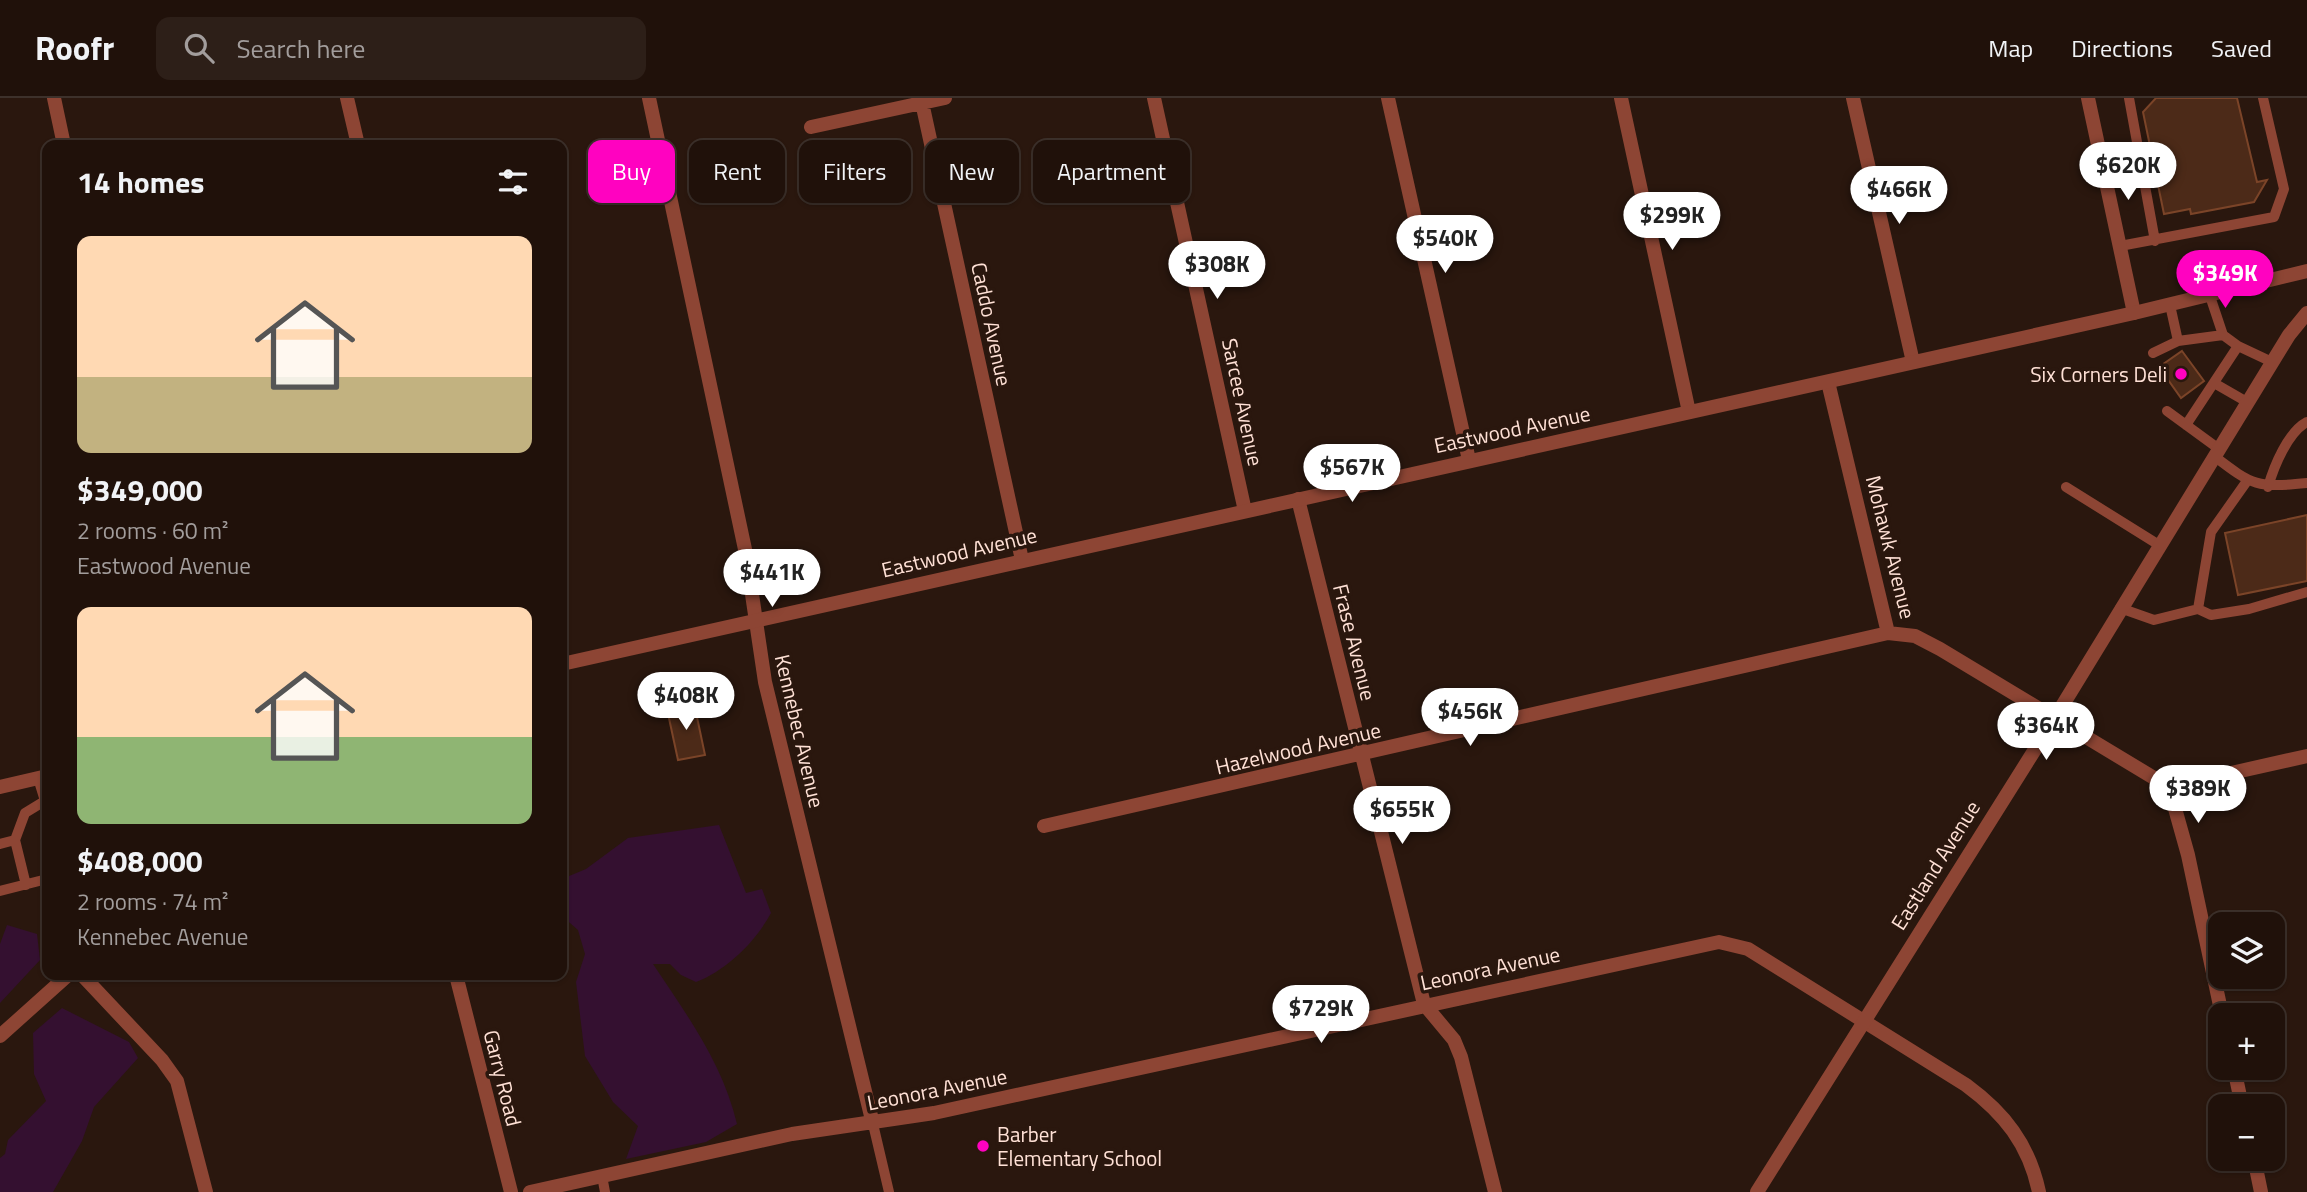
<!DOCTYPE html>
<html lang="en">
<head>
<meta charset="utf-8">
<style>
	body { margin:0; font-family:"Titillium Web",sans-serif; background:#2d1f18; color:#f1f3f6; height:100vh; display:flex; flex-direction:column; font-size:26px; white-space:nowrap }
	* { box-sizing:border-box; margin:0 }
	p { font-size:23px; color:#a29d9c }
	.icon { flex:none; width:38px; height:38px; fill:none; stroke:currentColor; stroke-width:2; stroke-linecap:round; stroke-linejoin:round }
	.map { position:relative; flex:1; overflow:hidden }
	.panel { position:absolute; left:42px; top:42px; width:525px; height:840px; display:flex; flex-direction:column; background:#20110a; border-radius:14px; box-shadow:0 2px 5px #0004,0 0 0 2px #3d312b }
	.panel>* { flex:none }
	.top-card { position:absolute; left:588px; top:42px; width:665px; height:63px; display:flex; gap:14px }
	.tools { position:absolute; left:2208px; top:814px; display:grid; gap:14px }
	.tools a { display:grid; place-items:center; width:77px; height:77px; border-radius:14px; background:#20110a; box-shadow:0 2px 5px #0004,0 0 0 2px #3d312b; font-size:35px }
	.price { position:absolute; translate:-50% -60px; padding:0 16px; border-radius:24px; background:#fff; color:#222; font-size:23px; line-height:46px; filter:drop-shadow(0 2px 4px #0008) }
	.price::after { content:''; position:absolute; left:50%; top:42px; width:21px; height:16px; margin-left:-10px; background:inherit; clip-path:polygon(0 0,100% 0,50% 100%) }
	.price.current { background:#ff02c0; color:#fff }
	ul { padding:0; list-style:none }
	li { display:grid; align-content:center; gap:14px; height:371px; padding:0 35px }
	li span { display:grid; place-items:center; height:217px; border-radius:14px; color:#555 }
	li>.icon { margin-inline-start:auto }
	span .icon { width:126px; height:126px; fill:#fffc; stroke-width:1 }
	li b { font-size:30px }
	h2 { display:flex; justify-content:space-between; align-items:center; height:84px; padding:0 35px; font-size:30px }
	.tag { padding:0 24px; border-radius:14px; background:#20110a; box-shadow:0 2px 5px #0004,0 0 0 2px #3d312b; font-size:24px; line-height:63px }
	.tag.current { background:#ff02c0; color:#fff }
	header { display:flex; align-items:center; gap:42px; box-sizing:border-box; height:98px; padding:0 35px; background:#20110a; border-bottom:2px solid #3d312b }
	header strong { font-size:33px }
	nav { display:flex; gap:38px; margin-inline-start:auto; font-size:24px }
	.search { width:490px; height:63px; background:#2d1f18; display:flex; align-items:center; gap:18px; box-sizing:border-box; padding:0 24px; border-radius:14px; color:#a29d9c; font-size:26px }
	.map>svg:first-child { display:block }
	.green { fill:#341030 }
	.building { fill:#4c2a18; stroke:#7b4428; stroke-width:2 }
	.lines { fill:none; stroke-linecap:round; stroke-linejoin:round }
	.service { stroke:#8d4534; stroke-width:10 }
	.minor { stroke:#8d4534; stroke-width:14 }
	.tertiary { stroke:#8d4534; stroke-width:14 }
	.poi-dot { fill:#ff02c0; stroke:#2a170e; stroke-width:2.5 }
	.labels { text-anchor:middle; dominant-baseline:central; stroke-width:7; stroke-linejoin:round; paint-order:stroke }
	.street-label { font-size:21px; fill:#ffe1d6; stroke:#2a170e }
	.poi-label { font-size:21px; fill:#ffe1d6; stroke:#2a170e; text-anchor:end }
</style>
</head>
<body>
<header>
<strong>Roofr</strong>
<div class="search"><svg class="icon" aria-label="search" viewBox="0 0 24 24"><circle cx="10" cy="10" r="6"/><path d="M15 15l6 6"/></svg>Search here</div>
<nav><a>Map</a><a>Directions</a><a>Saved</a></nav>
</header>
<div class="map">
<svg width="2307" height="1094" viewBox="0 0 2307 1094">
	<rect width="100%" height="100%" fill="#2a170e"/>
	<path class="green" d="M719,727L746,795L762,791L771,815C756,843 727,872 696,884L681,877L670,866H653C687,917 723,966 737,1026L706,1044L626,1061L638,1028L613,1004L585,958L576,884L585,856L578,832L562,818V781L586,771L628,740Z
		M7,827L37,836L40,862L0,905V846Z
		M62,910L129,944L138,960L94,1009L82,1043L53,1094H0V1060L5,1056L8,1042L46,1003L34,976L33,935Z"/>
	<path class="building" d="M2156,0H2237L2257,84L2267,82L2254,104L2191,116L2190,111L2164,116L2143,14Z
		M2182,253L2204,283L2181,300L2159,269Z
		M2307,417V483L2238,497L2225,435Z
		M694,605L705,657L678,662L667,611Z"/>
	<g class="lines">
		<path class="service" d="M2129,0L2155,143
			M2120,148L2274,119L2284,91L2263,0
			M2210,198L2223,237
			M2170,207L2178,243L2223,237L2238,248L2186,327
			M2238,248L2272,264
			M2153,255L2178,243
			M2214,285L2247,304
			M2167,313L2219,351
			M2214,358C2253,388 2257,390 2307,385
			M2066,389L2159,447
			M2268,389C2274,368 2288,334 2307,324
			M2120,510L2154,522L2198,511L2211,517L2249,511L2307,494
			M2198,511L2211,434L2247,383
			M38,680L46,706
			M15,742L26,787
			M0,746L15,742L25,715L43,704
			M0,793L47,781
			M873,1026L889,1094
			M602,1078L605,1094"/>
		<path class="minor" d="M54,0L64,47
			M347,0L358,47
			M649,0L746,456L765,584L873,1026
			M921,0L1022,462
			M1154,0L1245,413
			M1388,0L1469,362
			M1621,0L1689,314
			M1853,0L1913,264
			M2088,0L2134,215
			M811,29L945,0
			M1828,284L1888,535
			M1298,401L1424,906L1454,942L1461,959L1495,1094
			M0,689L47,678
			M2169,689L2307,658
			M1044,728L1888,535L1915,538L1940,551L2169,689L2188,757L2222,917
			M82,877L162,962L177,983L206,1094
			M456,877L511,1094
			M2234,970L2242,1008
			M2254,1060L2261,1094
			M530,1094L792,1036L934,1015L1719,844L1748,851L1966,987C2004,1015 2029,1046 2039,1094"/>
		<path class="tertiary" d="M562,566L2134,215L2307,173
			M0,938L68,877
			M1757,1094L2056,618L2289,237L2307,215"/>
	</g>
	<g class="poi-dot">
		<circle cx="2181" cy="276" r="7"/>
		<circle cx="983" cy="1048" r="7"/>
	</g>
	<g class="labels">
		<g class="street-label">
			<text transform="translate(992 226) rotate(78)">Caddo Avenue</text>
			<text transform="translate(1243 304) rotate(78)">Sarcee Avenue</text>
			<text transform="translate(1512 331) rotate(-12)">Eastwood Avenue</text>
			<text transform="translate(1891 449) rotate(76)">Mohawk Avenue</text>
			<text transform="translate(959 454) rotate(-13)">Eastwood Avenue</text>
			<text transform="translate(1355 544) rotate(76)">Frase Avenue</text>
			<text transform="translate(800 633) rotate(77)">Kennebec Avenue</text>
			<text transform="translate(1298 650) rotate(-13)">Hazelwood Avenue</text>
			<text transform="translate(1935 767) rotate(-58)">Eastland Avenue</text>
			<text transform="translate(1490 870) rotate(-12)">Leonora Avenue</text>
			<text transform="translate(503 980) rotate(76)">Garry Road</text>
			<text transform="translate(937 991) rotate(-11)">Leonora Avenue</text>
		</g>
		<g class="poi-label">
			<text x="2167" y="276">Six Corners Deli</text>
			<text x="997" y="1036" text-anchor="start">Barber<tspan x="997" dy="24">Elementary School</tspan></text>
		</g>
	</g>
</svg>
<div class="tools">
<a><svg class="icon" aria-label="layers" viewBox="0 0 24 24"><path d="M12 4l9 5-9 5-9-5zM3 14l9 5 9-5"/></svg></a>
<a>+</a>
<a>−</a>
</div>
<b class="price" style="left:2128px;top:104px">$620K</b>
<b class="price" style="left:1899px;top:128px">$466K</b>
<b class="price" style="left:1672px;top:154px">$299K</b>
<b class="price" style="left:1445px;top:177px">$540K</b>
<b class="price" style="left:1217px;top:203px">$308K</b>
<b class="price current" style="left:2225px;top:212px">$349K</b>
<b class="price" style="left:1352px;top:406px">$567K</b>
<b class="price" style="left:772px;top:511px">$441K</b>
<b class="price" style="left:686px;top:634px">$408K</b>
<b class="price" style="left:1470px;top:650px">$456K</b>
<b class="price" style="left:2046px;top:664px">$364K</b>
<b class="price" style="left:2198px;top:727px">$389K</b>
<b class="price" style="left:1402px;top:748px">$655K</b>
<b class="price" style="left:1321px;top:947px">$729K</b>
<div class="top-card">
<a class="tag current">Buy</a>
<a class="tag">Rent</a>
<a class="tag">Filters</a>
<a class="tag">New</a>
<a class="tag">Apartment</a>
</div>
<section class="panel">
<h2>14 homes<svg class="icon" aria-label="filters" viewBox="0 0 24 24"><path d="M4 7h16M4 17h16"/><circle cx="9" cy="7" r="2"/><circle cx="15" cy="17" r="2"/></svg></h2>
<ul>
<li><span style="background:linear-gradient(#ffd9b3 65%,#c2b280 0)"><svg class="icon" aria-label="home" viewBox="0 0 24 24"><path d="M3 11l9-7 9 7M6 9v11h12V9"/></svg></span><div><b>$349,000</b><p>2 rooms · 60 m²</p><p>Eastwood Avenue</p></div></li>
<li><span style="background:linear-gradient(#ffd9b3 60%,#8fb573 0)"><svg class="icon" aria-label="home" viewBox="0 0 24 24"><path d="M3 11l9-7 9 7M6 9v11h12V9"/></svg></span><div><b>$408,000</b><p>2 rooms · 74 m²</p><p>Kennebec Avenue</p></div></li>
</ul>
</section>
</div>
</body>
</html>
